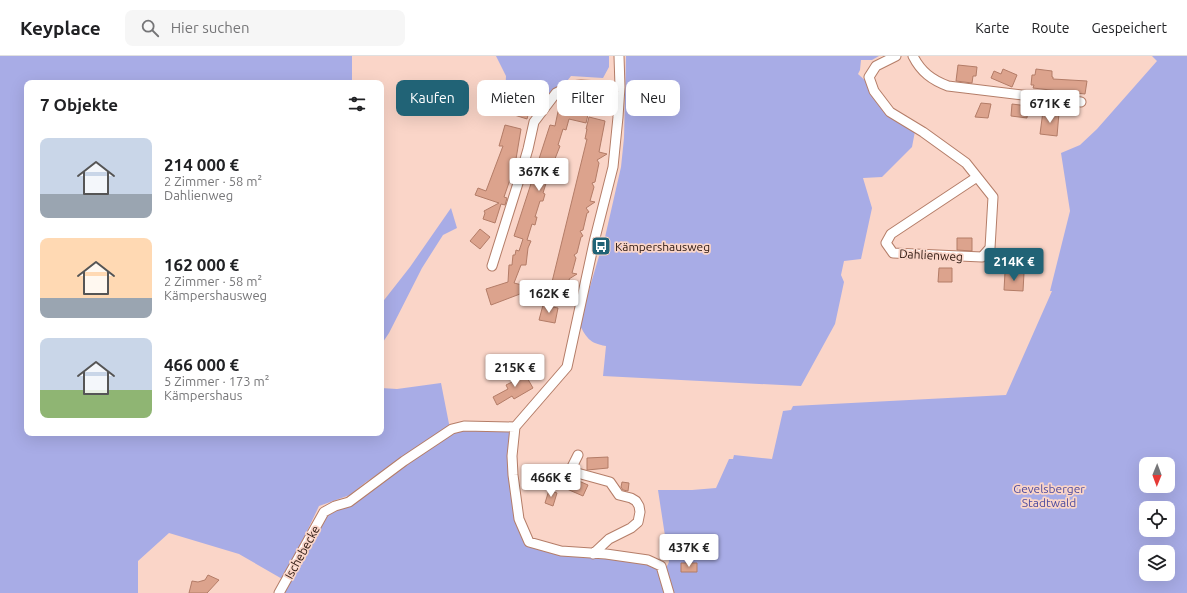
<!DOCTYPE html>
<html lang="de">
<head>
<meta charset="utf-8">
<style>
	body { margin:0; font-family:Ubuntu,sans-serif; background:#f6f6f6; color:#202124; height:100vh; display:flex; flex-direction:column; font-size:15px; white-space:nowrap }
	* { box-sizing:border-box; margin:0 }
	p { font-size:13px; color:#757577 }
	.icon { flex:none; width:22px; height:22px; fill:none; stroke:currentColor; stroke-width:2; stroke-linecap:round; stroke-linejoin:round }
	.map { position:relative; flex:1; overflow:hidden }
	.sheet { position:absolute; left:24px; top:24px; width:360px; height:356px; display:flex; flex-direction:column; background:#fff; border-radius:8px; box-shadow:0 4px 16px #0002 }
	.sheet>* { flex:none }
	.banner { position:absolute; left:396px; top:24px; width:380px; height:36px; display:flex; gap:8px }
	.needle { width:26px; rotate:181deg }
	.controls { position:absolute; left:1139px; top:401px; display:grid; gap:8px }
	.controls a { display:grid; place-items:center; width:36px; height:36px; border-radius:8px; background:#fff; box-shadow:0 4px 16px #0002; font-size:20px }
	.price { position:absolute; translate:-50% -34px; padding:0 9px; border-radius:4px; background:#fff; color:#222; font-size:13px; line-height:26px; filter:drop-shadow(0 1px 2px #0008) }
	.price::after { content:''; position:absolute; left:50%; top:24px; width:12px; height:9px; margin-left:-6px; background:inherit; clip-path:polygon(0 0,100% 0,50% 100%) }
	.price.selected { background:#216376; color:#fff }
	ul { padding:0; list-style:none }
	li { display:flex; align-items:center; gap:12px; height:100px; padding:0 16px }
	li span { display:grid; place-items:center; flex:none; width:112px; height:80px; border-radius:8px; color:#555 }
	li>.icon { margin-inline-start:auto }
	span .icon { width:48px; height:48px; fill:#fffc; stroke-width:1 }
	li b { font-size:17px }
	h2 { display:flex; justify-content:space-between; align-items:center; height:48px; padding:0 16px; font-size:17px }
	.tag { padding:0 14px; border-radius:8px; background:#fff; box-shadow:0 4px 16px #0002; font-size:14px; line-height:36px }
	.tag.selected { background:#216376; color:#fff }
	header { display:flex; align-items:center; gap:24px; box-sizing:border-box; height:56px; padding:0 20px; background:#fff; border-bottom:1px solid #e0e0e0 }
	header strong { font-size:19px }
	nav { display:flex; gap:22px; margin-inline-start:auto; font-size:14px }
	.search { width:280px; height:36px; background:#f6f6f6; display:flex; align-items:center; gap:10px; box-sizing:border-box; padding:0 14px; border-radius:8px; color:#757577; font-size:15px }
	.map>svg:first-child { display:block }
	.green { fill:#a8ace6; fill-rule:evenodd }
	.building { fill:#dca38d; stroke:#b37c67 }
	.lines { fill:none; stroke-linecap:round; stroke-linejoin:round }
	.minor-casing { stroke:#b47d68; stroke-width:11 }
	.minor { stroke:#fff; stroke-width:9 }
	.labels { text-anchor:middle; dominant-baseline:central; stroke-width:3.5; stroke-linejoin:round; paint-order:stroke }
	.poi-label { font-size:12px; fill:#2b160e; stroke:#fad5c8; text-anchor:start }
	.street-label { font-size:12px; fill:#2b160e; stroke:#fad5c8 }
	.park-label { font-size:12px; fill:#4d4b9e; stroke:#fad5c8 }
</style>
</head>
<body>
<header>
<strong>Keyplace</strong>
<div class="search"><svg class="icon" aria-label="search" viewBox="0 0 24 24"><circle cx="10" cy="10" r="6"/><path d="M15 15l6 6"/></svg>Hier suchen</div>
<nav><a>Karte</a><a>Route</a><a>Gespeichert</a></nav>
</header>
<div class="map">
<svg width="1187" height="537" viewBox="0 0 1187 537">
	<rect width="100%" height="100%" fill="#fad5c8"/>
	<path class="green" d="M0,0H352V27H27V377H381V332L397,333L441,327L450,373L366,426L350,439L319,450L284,524L239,498L169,477L138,505V537H0Z
		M496,0H609V11L603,22L571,20L564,29L540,53L505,39L506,20Z
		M626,0H879L872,4H861L860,14L858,18L869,28L885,49L916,70L912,91L882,121L863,122L872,152L861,203L844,205L841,219L844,226L835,268L801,330L603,320L606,290C589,287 587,282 579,268L602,190H603L621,111L624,82Z
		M1152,0H1187V537H671L666,512L669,506L658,434H692L716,432L729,403H733L734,399L772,403L783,355L791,354L793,350L1006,339L1052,235H1050L1070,155L1061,97L1080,89L1097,73L1157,5ZM1146,408H1168V430H1146ZM1146,452H1168V474H1146ZM1146,496H1168V518H1146Z
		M451,152L457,172L443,179L422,212L389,277L381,289V248L410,211Z
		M465,372L496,373L510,376L508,401L528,489L647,505L659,511L667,537H281L326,460L361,442L452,376Z"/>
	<path class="building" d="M958,9L977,11L976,20H973L972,27L956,25Z
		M1003,13L1017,19L1012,31L991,22L994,15L1001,18Z
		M1036,13L1052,15V21H1053V23L1087,25L1085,38L1033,32L1034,29H1031L1032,19H1035Z
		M585,36L593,38L586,67L569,63L566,74L563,73L558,89L560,90L551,113L553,114L551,122L548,121L543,137L545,138L543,145H540L535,161H537L535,169L532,168L527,184L531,185L528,192L526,209H521L514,227L522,229L520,238L491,249L486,233L508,226L509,209H512L513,199H515L516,194L519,195L523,183L514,180L550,69L555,70L560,46L569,48L575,44L576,40L584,42Z
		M981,47L991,48L988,62L975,61Z
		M1012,48L1028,50L1027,62L1011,60Z
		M511,50L529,56L527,63L508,57Z
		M1043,55L1059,57L1057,80L1040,78Z
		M589,61L605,65L599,96L607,98L597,104L599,107L595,126L592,127L594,131L590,145L595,146L586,152L589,156L587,157L583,174L580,175L583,180L581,181L577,197L574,199L576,202L572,217L577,218L569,223L570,226L569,231L560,229L559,232L551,230L587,83H585L587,73H586Z
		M505,69L521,73L515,109L504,141L507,142L505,149L501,148L495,167L483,163L485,157L484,155L499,147L475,139L478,132L486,135L503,90H499Z
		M480,173L490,181L480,193L470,185Z
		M957,182H972V195L957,194Z
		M939,212H952V226H938Z
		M1005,216L1024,217L1023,235L1004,234Z
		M543,249L558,252L555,267L539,264Z
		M522,313L533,332L514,343L512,340L497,349L493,341L508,333L506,329L514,325L511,319Z
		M608,401V412L587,414V402Z
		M565,419L588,429L583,440L560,430Z
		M622,426L629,427L628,435L623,434L621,431Z
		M549,434L557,437L553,450L545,447Z
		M681,507H697V516H681Z
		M208,519L219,524L207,537H189L192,525L198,526L205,524Z"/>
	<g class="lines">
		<defs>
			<path id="minor" d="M896,0L876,10L869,21L874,35L890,56L923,76L966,107L993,141L990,192L982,201L893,197L886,187L891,178L977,121
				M913,0C921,16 932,24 948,30L1081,46
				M492,210L519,124L528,93L534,66L556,37L570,30L581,29L620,31
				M515,371L567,311L595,182L613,111L618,61L620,31L619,0
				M515,371L512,400L513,419L519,463L529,486L561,495L606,498L648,504L661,510L669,537
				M578,399L570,415L610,426L619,439L631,442L636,445L639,450L640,456L638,466L631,472L609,483L593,498
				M279,537L324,456L335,450L349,446L404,405L452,373L464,370L515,371"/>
		</defs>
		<use href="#minor" class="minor-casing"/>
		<use href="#minor" class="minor"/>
	</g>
	<defs>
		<symbol id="bus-square" viewBox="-11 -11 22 22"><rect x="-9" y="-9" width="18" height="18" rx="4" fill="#216376" stroke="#fad5c8"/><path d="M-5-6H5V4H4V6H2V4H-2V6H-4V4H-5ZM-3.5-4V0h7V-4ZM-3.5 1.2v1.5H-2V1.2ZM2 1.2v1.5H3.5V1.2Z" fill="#fff"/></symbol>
	</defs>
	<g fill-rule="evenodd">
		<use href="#bus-square" x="590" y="179" width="22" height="22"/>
	</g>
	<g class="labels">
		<g class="poi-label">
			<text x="615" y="190">Kämpershausweg</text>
		</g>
		<g class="street-label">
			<text transform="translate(931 199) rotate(3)">Dahlienweg</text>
			<text transform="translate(302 496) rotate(-61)">Ischebecke</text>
		</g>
		<g class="park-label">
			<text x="1049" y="432">Gevelsberger<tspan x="1049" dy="14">Stadtwald</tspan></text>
		</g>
	</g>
</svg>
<div class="controls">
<a><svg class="needle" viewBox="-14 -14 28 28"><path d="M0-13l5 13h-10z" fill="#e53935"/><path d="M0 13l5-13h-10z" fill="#757577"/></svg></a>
<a><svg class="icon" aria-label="locate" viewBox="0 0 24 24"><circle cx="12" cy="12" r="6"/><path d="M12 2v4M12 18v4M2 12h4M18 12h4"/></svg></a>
<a><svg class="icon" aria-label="layers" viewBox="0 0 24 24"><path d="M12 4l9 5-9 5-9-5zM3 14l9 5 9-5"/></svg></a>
</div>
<b class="price" style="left:1050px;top:68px">671K €</b>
<b class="price" style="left:539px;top:136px">367K €</b>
<b class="price selected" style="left:1014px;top:226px">214K €</b>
<b class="price" style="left:549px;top:258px">162K €</b>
<b class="price" style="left:515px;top:332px">215K €</b>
<b class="price" style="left:551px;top:442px">466K €</b>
<b class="price" style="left:689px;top:512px">437K €</b>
<div class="banner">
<a class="tag selected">Kaufen</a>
<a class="tag">Mieten</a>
<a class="tag">Filter</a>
<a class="tag">Neu</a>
</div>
<section class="sheet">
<h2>7 Objekte<svg class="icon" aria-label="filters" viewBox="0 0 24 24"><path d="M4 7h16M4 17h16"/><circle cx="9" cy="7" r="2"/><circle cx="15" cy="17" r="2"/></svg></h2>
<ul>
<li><span style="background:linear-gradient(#c9d6e8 70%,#9aa5b1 0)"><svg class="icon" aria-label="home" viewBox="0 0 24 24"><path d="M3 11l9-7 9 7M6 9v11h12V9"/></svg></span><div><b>214 000 €</b><p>2 Zimmer · 58 m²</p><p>Dahlienweg</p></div></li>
<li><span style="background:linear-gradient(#ffd9b3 75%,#9aa5b1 0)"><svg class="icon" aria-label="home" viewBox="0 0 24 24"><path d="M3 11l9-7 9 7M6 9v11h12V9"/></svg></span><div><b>162 000 €</b><p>2 Zimmer · 58 m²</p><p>Kämpershausweg</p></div></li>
<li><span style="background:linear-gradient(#c9d6e8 65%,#8fb573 0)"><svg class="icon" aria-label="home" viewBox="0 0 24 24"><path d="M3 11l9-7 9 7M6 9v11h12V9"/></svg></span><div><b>466 000 €</b><p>5 Zimmer · 173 m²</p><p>Kämpershaus</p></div></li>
</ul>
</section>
</div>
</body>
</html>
